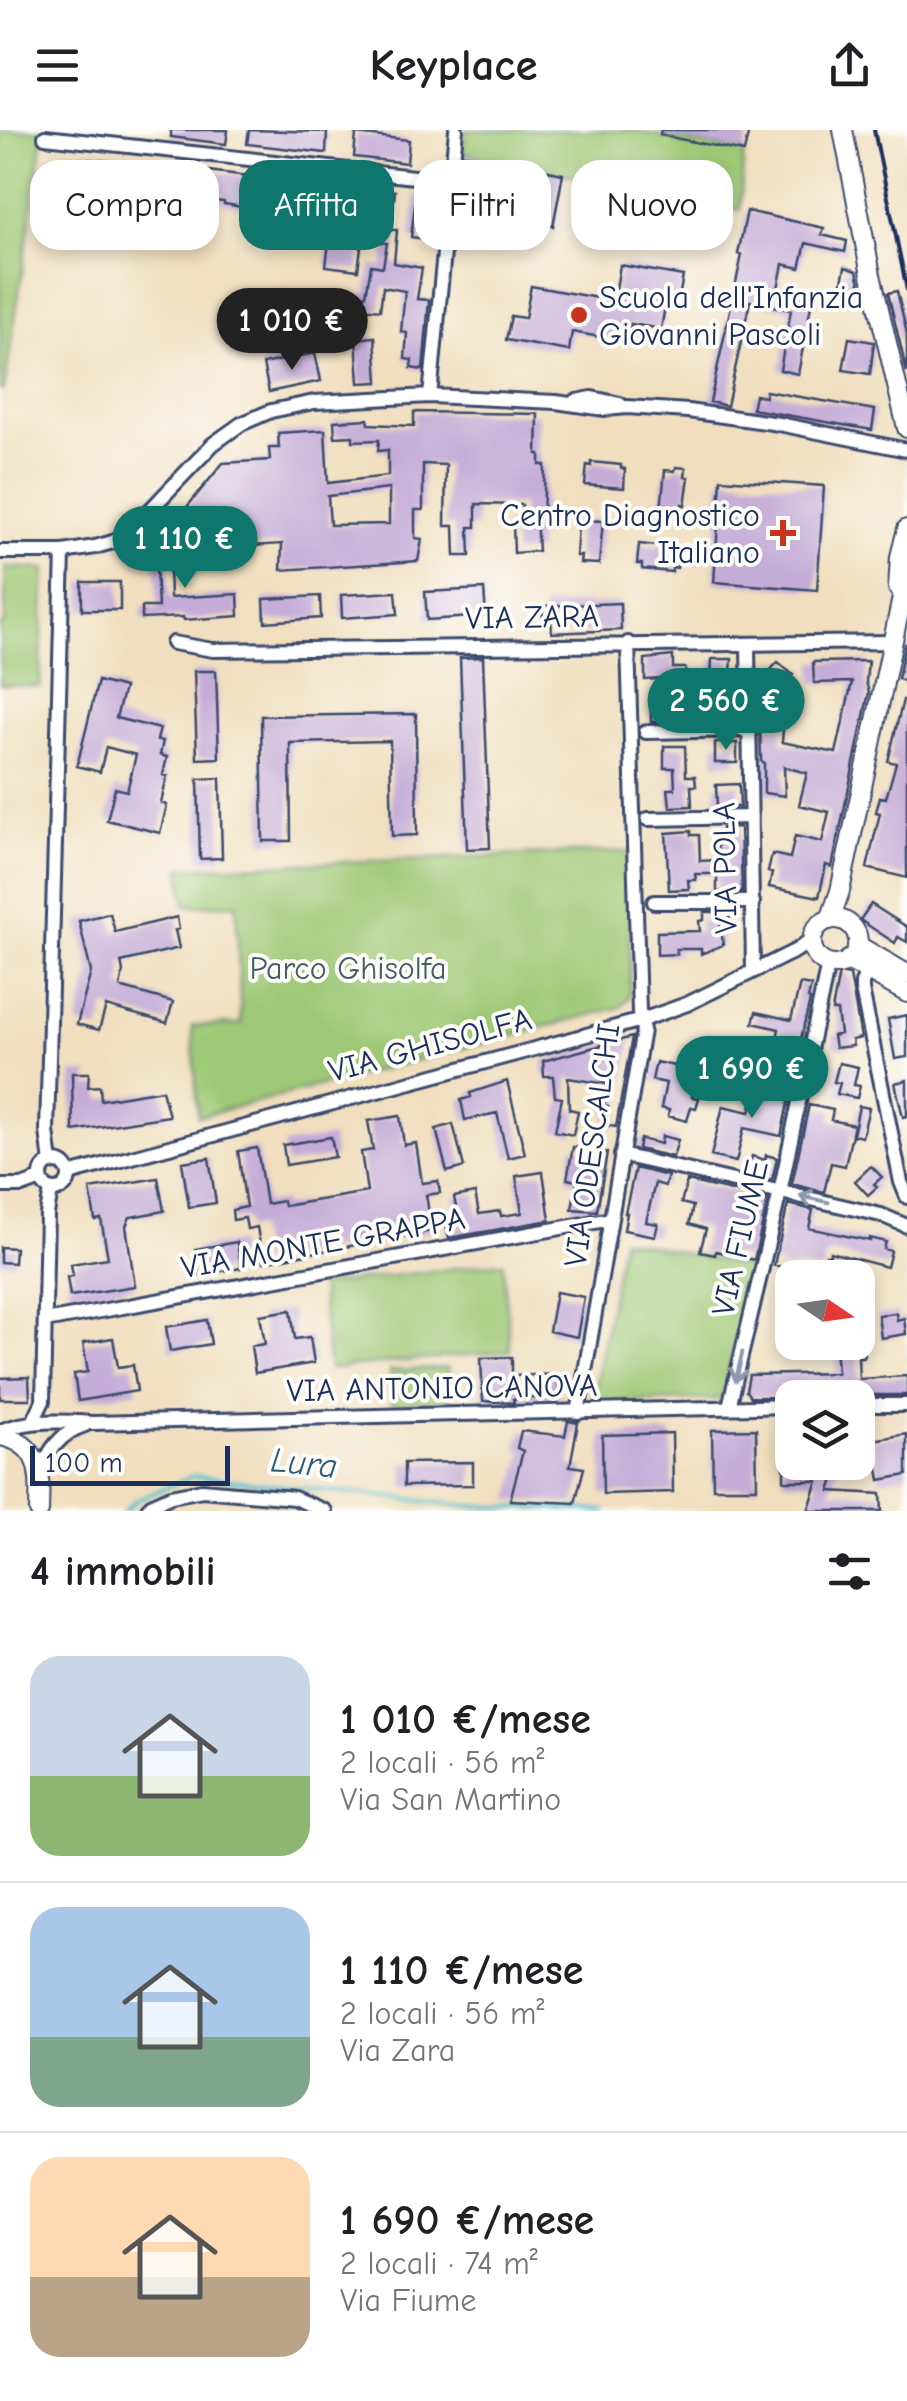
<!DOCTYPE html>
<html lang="it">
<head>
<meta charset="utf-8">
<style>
	body { margin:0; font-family:"Comic Neue",sans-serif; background:#f2f2f2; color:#202124; height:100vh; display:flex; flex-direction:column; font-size:38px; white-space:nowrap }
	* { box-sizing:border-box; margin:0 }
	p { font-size:32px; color:#757577 }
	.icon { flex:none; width:55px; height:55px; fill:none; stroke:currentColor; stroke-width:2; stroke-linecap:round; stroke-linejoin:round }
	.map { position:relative; height:1381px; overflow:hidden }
	.side { display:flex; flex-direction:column; background:#fff; flex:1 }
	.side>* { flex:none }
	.hud { position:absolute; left:30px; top:30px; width:848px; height:90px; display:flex; gap:20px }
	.needle { width:65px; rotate:103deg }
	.tools { position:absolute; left:775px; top:1130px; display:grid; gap:20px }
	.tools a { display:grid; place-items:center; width:100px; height:100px; border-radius:20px; background:#fff; box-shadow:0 5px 15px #0003; font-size:50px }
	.scale { position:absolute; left:30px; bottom:25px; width:200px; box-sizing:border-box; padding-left:10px; border:5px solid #1b2f5e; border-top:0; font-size:28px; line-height:35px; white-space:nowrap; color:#1b2f5e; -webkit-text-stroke:8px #fdfcf7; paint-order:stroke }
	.price { position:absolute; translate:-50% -85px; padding:0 22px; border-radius:35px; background:#0f766e; color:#fff; font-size:32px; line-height:65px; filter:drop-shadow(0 2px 5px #0008) }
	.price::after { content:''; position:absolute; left:50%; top:60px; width:30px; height:22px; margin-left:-15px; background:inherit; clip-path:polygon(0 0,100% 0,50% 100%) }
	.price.active { background:#222; color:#fff }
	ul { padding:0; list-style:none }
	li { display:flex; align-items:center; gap:30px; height:250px; padding:0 30px }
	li+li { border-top:2px solid #e0e0e0 }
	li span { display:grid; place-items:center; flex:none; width:280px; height:200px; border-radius:30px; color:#555 }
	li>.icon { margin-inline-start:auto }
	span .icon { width:120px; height:120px; fill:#fffc; stroke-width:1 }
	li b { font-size:42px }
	h2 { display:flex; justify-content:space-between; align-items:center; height:120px; padding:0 30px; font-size:42px }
	.pill { padding:0 35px; border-radius:30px; background:#fff; box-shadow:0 5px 15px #0003; font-size:35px; line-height:90px }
	.pill.active { background:#0f766e; color:#fff }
	header { display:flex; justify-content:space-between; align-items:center; height:130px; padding:0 30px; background:#fff; font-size:45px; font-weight:700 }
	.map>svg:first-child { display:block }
	.green { fill:#9ec875; stroke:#5c7c6a; stroke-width:2.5 }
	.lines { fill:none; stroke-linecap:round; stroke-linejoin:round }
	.stream { stroke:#55c1ce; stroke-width:4 }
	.building { fill:#c5acd7; fill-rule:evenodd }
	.street-casing { stroke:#3b496c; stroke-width:18 }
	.secondary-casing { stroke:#3b496c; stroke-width:22 }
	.street { stroke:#fff; stroke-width:12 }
	.secondary { stroke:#fff; stroke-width:18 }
	.rail { stroke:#1b2f5e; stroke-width:4 }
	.oneway { stroke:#8d97ae }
	.poi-dot { fill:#c8321e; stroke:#fdfcf7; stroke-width:4 }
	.labels { text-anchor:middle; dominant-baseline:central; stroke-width:8; stroke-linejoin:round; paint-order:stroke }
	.poi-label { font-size:32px; fill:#1b2f5e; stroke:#fdfcf7; text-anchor:start }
	.street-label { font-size:32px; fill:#1b2f5e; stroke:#fdfcf7 }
	.park-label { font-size:32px; fill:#425d65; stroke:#fdfcf7 }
	.water-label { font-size:35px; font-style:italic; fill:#2c5b80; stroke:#fdfcf7 }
</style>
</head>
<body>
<header><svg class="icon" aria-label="menu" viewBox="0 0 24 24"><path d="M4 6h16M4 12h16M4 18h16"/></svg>Keyplace<svg class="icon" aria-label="share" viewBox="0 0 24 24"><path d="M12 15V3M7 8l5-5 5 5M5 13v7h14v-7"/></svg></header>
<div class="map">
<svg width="907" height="1381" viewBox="0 0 907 1381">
	<rect width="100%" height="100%" fill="#fdfcf7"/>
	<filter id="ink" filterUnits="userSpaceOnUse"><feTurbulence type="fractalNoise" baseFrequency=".01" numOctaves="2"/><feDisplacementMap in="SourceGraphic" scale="20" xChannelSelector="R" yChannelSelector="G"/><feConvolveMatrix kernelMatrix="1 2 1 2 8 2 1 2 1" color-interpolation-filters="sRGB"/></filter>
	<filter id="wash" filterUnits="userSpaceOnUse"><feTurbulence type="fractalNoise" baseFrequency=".0048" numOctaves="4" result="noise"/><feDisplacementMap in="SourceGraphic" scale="40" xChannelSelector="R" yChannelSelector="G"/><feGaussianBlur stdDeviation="2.25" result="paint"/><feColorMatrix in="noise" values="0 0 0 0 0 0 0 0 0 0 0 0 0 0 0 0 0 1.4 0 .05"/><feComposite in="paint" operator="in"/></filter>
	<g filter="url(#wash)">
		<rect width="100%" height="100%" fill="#f0debe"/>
		<path class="green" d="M0,0H44L4,260H0Z
			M466,0H631L744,22L740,80L463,23Z
			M6,437L45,439L40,557L0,555V495L5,494Z
			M629,721L630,865L621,877L198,987L192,896L241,894L236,774L185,776L181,738Z
			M622,1109L751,1138L722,1269L592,1273Z
			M503,1132L510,1221L329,1239L320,1155Z
			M448,1238L449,1271L391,1274L390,1241Z"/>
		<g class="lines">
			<path class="stream" d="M125,1381L135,1371L193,1346L470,1376L605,1381"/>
		</g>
		<g id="blocks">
			<path class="building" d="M171,0H228L226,14L171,7Z
				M249,0L327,2L326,23L247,14Z
				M661,0H749L744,22L660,5Z
				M356,4L409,10L407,33L354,27Z
				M464,24L481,27L478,56L502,62L505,32L563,44L553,96L546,95L544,105L529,102L530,97L482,86L481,91L458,87Z
				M61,27L138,33L178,39L175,62H173L190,64L188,82L168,79L170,62L164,61V59L58,48Z
				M200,40L328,56L395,61L391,100H397L394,133L422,138L417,169L429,170L423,240L411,238L412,230L405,229L407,203L401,202L405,161L383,157L380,180L352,177L353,163L366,165L371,135L383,137L387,113L362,110L358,140L326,136L330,104H326L327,96L306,93L308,73L279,69L278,73L252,69L251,73L243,72L242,77L224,74V72L197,69Z
				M588,49L670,66L663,98L639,93L643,76L605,68L606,64L585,60Z
				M416,67L436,69L432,110L411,107Z
				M747,81L824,98L822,105L847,111L845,122L806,113L800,138L783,134L777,163L812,170L798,244L780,240L791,180L750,171L727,276L710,272L742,125L738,124Z
				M620,135L683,146L679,168L667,166L661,199L631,194L628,212L572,202L569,221L506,210L511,186L525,188L531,156L614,171Z
				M845,137L857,141L862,161L853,159L852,164L840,161Z
				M897,161L907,204V243L888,163Z
				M375,207L378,252L359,253L356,209Z
				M849,208L874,212L870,244L843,240Z
				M315,223L321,251L269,262L263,234Z
				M766,261L875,280L872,300L752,279L755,265L765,267Z
				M414,282L538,284L537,324H540V335H545L543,386L536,385L538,421L514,423L513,395H521L522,375L476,374V397H469L470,426H455L454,396H445L446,335L423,334V380H415V408L422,409L418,431L281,440L282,414L190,420L187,377L223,333L270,330L269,318H279L278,303L325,300L328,353L388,346V320L378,321L379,310L353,311V306L335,307L334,291L368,289L369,294L414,296ZM389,359V394L330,395L328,366Z
				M591,332L621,335V338L625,339L624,358L585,355L587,335L591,336Z
				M676,337L686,338L685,347H689L685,375L682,374L681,381L661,379L665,340L675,341Z
				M721,349L824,356L817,460L714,452Z
				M584,390L603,391L599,434L580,433L581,426H576L578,395L583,396Z
				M189,411L192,435L169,436L170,468L238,464L239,486L184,490L183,487L142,489V477H158L156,437L153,438L152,423L163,422L162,413Z
				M639,414L679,418L677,438L672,437V442L642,439V434H637Z
				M82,452H120V480H82Z
				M484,459L486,486L427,490L425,462Z
				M396,462L398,484L342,488L341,465Z
				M320,466L321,488L265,492L264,469Z
				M620,473L621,500L552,503L551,490H543L542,476Z
				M905,514H907V552L898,549Z
				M673,526V538H685L686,548L711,547L712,529H732L731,541L737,542L736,553L734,552L732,581H737V590L711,591L712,574L684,576V591L651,592V572H664L662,549L645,550V529Z
				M483,527L490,718L467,719L460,528Z
				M868,531L866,552L869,562L832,737L826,735L819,767L769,757L772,743L768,742L772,724L790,728L795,706L822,712L829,682L799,675L807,643L784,637L785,666L764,663V632L761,631L760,595L783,600L782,612L836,623L852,552L814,553L813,532Z
				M778,532L793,545L786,554H770L763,548Z
				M194,541H216L219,628L197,629Z
				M98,551L124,558L116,588L160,599L157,610L163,611L160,625L167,627L163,645L167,646L161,673L167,675L160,703L107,690L115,658L127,661L136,625L106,617L100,642L77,636Z
				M779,554L793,566L787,573L792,577L782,590L770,580L773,576L765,570Z
				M903,570H907V748L867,738L880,683L876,682L880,667L886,668L896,633L888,631Z
				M416,584L417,705L392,706L390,611L290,613L291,711H263L261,586Z
				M715,613H737V633H715Z
				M664,616H685L686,646H695L696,656H691L692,676L670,677L668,659H675L674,638H664Z
				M220,648L222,728L200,729L198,649Z
				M739,654L740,677H717L716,655Z
				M740,697L742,762H717V744H695L696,750H688L689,759L669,760L666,703L691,701V705H699L700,731L718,730L717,705H722V698Z
				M871,774L907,797V812L898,807L895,813L860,790Z
				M704,782H728L730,791L720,790L723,815L701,824V819H676L677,824L657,825V802L700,801L699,791L704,790Z
				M110,783L115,802L177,787L179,799L175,800L179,818L121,832L123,842L120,857L173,872L167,893L106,876L99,900L77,894L91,842L79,791Z
				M839,843L850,845L861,908L852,910L853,916L835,918L833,906L840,904L837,881H832Z
				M800,854L811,856L808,869L810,870L794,938L772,933L779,899L753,893L756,882L791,890Z
				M907,885V927L895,929L888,889Z
				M632,907L616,997L605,995L608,977L604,976L607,954L568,948L569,979L578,981L573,1005L555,1001L562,968L555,967L553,946H544L543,931Z
				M702,925L715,928L711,944L698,941Z
				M656,932L697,941L692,967L699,968L696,978L691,977L687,991L668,986L669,980L661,978L666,953L652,950Z
				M839,933L858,937L854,955L860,956L857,968L837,964L840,953L834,952Z
				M72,943H89L88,957L100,956L101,970L162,960L169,986L73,1001Z
				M784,943L794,945L781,1006L744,998L736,1032L711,1026L723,976L750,982L755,963L778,968Z
				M907,950V986L903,987L895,953Z
				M507,951L525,1024L508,1028L497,983L465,990L461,970L471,967L470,963Z
				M809,975L833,980L831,990L854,995L845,1036L831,1033L824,1062L792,1054Z
				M859,976L869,978L862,1007L853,1005Z
				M400,986L404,1015L416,1013L422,1053L438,1051L440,1063L426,1065L432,1101L263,1132L257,1097L247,1099L245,1088L233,1090L232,1080L246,1077L238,1021L257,1018L266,1074L283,1071L284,1076L367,1062L361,1022L373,1020L368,991Z
				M453,994L464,1037L447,1042L436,999Z
				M662,1006L678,1010L673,1027L638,1019L640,1009L661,1014Z
				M331,1007L335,1027L286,1035L283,1015Z
				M573,1017L607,1023L597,1081L572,1079L577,1051L567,1049Z
				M766,1025L777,1028L772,1050L748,1044L752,1026L765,1030Z
				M209,1028L216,1073L189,1077L182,1032Z
				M871,1036L882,1047L874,1054L877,1057L868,1065L855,1051Z
				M635,1038L668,1046L665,1056L655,1053L646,1092L658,1094L655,1106L624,1100L627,1083H625Z
				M543,1042L550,1090L449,1108L446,1096L459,1093L454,1067L475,1063L479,1084L500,1081L501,1086L522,1083L516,1046Z
				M158,1048L164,1081L130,1087L126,1096L135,1156L70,1166L67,1147L73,1146L71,1134L108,1128L101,1089L95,1090L90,1059Z
				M687,1051L768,1069L754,1130L716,1121L715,1125L700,1122L706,1099L689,1094L693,1076L681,1073Z
				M788,1074L813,1080L809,1098L870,1111V1108L886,1112L884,1119L891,1121L887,1137L830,1122V1125H826L822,1141L792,1135V1139L774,1135Z
				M237,1112L241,1138L199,1145L195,1119Z
				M0,1117L15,1118L14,1133L0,1132Z
				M556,1162L584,1167L577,1207L549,1201Z
				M291,1180L295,1209L310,1207L314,1233L255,1243L251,1216L265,1214L260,1185Z
				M896,1183L897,1190L904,1188L906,1204L881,1208L878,1185Z
				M207,1190L211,1214L170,1221L166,1197Z
				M113,1208L118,1237L133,1235L137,1261L78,1271L74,1244L88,1242L83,1213Z
				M838,1212H863L864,1227H858L859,1249L907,1246V1265H858L852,1268L750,1267L746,1261L749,1245L837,1243L835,1214Z
				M512,1227V1246L558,1244L559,1267L513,1269L514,1273L483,1271L481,1228Z
				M29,1247L30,1269H0V1248Z
				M568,1291L578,1293L570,1336L584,1338L575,1373L510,1370L523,1321L517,1318L521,1301L565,1306Z
				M756,1299L757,1358H713L712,1300Z
				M672,1303L673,1362L603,1364L602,1305Z
				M907,1304V1345L880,1350L873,1310Z
				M473,1332V1355L404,1356V1333Z
				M789,1332H840L830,1361L881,1364L882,1381H808L818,1351H784V1336H788Z"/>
		</g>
	</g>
	<g filter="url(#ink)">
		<use href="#blocks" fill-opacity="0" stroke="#3b496c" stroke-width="2.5"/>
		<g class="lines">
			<defs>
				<path id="street" d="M45,7L451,51
					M430,266L456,0
					M576,271L592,268L620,274
					M0,422H63L95,417L113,412L132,399L213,314L241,294L271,281L314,272L430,266L556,272L605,279L627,277L688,281L779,294L907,320
					M173,513L213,520L893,512
					M748,515L753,840
					M646,602L750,600
					M648,689L751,687
					M654,772H753
					M868,841L862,853V860L901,1052L907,1067
					M621,1025L881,1085L907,1096
					M41 1046a14 14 0 1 1 28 0a14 14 0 1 1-28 0Z
					M51,1033L47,1001L63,422
					M69,1044L642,890L687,874L797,820L812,809
					M0,1056H22L41,1049
					M45,1191L611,1089
					M858,1275H907
					M729,1277L780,1062L828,834
					M578,1283L643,900L639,882L628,513
					M33,1292L43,1271L47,1084L51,1060
					M0,1301C30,1289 61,1291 93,1293L792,1276
					M40,1343C49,1320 60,1303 85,1295
					M148,1379L151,1375L171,1366L202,1360L294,1368L325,1381"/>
				<path id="secondary" d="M843,0L871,145L907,298
					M898,458L900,427L907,399
					M812 812a23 23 0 1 1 46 0a23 23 0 1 1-46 0Z
					M830,790L840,761L907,444
					M857,815L907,844
					M848,830L907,863
					M0,1306C43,1314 40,1346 39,1381"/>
			</defs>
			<use href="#street" class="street-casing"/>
			<use href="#secondary" class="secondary-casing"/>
			<use href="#street" class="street"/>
			<use href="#secondary" class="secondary"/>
			<path class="rail" d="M874,0L907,160"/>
		</g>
		<defs><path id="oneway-shaft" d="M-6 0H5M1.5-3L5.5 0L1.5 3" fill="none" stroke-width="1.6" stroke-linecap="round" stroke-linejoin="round" transform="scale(2.5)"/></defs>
		<g class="oneway">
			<use href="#oneway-shaft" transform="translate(814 1069) rotate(-167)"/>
			<use href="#oneway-shaft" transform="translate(739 1237) rotate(103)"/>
		</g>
	</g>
	<g class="poi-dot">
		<circle cx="579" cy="185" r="10"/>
		<path d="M778 388h10v10h10v10h-10v10h-10v-10h-10v-10h10z"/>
	</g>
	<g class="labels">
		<g class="poi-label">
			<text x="599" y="167">Scuola dell'Infanzia<tspan x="599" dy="37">Giovanni Pascoli</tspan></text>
			<text x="760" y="385" text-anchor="end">Centro Diagnostico<tspan x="760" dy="37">Italiano</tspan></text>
		</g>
		<g class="street-label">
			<text transform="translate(532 487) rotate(-1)">VIA ZARA</text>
			<text transform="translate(725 738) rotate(-91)">VIA POLA</text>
			<text transform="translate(430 915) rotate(-15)">VIA GHISOLFA</text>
			<text transform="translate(592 1015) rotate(-82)">VIA ODESCALCHI</text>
			<text transform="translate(740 1108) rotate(-77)">VIA FIUME</text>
			<text transform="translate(323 1113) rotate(-10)">VIA MONTE GRAPPA</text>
			<text transform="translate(442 1258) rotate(-1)">VIA ANTONIO CANOVA</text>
		</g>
		<g class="park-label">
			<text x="348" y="838">Parco Ghisolfa</text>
		</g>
		<g class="water-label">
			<text transform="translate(304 1333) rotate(6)">Lura</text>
		</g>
	</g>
</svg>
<div class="tools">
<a><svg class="needle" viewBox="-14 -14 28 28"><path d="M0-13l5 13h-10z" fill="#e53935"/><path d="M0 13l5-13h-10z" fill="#757577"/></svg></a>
<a><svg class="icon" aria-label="layers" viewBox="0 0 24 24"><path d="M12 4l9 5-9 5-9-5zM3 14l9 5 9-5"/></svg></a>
</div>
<div class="scale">100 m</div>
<b class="price active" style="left:292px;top:243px">1 010 €</b>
<b class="price" style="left:185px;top:461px">1 110 €</b>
<b class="price" style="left:726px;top:623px">2 560 €</b>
<b class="price" style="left:752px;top:991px">1 690 €</b>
<div class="hud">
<a class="pill">Compra</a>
<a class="pill active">Affitta</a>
<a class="pill">Filtri</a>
<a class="pill">Nuovo</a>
</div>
</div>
<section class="side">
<h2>4 immobili<svg class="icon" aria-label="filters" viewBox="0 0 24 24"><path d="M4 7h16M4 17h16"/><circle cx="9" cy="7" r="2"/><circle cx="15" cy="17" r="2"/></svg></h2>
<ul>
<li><span style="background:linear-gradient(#c9d6e8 60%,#8fb573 0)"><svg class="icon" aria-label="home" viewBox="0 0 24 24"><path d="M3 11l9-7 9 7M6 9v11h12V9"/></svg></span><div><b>1 010 €/mese</b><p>2 locali · 56 m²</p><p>Via San Martino</p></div></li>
<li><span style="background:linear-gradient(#a9c7e8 65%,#7fa58c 0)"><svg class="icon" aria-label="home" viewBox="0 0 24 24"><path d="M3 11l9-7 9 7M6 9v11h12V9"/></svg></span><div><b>1 110 €/mese</b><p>2 locali · 56 m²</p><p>Via Zara</p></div></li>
<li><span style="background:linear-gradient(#ffd9b3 60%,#b9a48a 0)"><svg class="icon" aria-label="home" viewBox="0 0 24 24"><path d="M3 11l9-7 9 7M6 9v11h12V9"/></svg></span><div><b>1 690 €/mese</b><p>2 locali · 74 m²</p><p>Via Fiume</p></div></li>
</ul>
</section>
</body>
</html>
